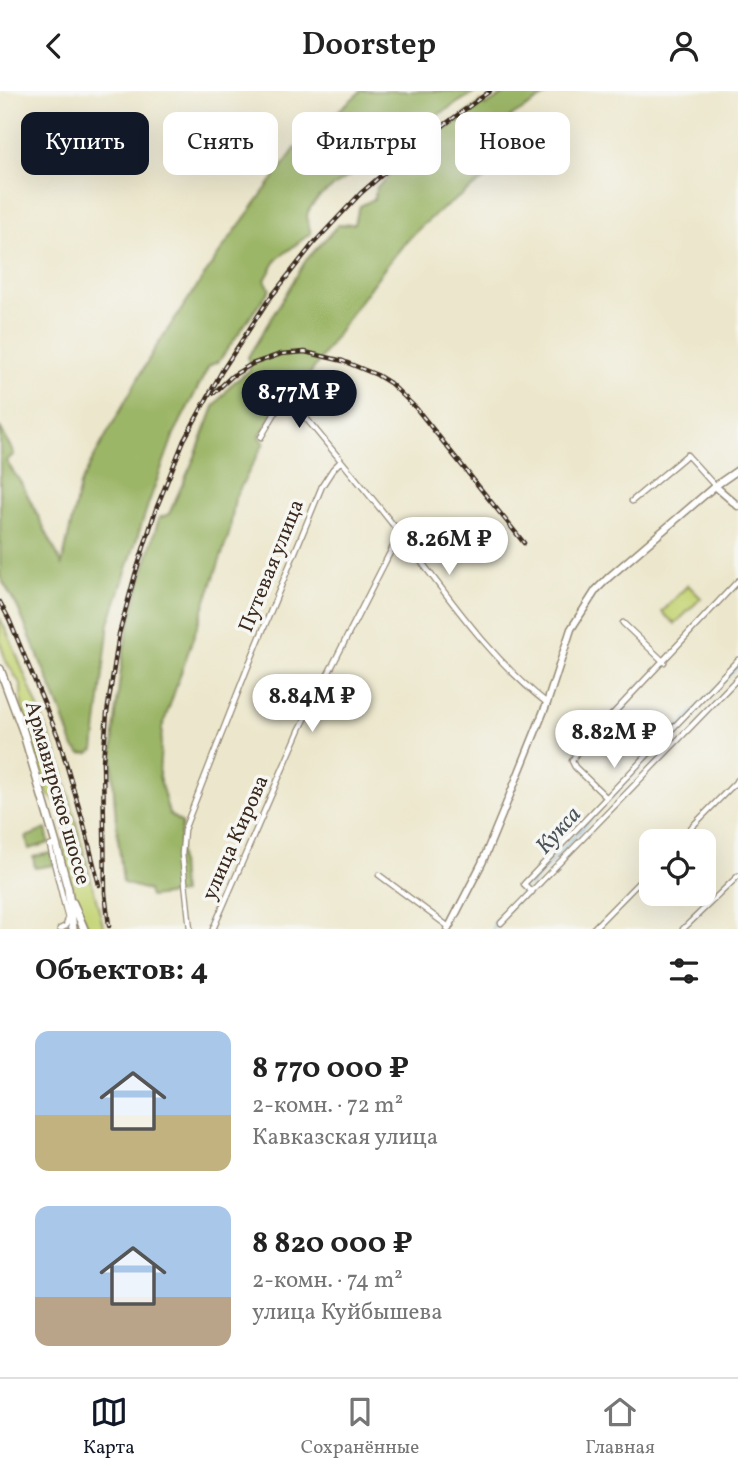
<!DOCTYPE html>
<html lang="ru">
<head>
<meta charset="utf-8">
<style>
	body { margin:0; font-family:Vollkorn,serif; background:#f2f2f2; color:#222; height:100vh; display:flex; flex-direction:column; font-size:26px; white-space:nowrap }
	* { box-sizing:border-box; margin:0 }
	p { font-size:23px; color:#767676 }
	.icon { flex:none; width:38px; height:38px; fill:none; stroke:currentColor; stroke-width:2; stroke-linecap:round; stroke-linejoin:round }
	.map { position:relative; height:838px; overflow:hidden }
	.side { display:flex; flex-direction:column; background:#fff; flex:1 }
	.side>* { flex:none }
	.top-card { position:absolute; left:21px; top:21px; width:696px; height:63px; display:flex; gap:14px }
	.buttons { position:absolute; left:639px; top:738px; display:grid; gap:14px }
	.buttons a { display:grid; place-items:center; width:77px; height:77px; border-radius:14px; background:#fff; box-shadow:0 7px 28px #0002; font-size:35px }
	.price { position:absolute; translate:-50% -60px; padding:0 16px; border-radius:24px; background:#fff; color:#222; font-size:23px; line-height:46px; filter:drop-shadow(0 2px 4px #0008) }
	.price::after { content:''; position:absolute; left:50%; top:42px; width:21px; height:16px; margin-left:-10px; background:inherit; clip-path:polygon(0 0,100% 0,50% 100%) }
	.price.active { background:#111827; color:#fff }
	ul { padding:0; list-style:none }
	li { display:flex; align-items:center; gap:21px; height:175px; padding:0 35px }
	li span { display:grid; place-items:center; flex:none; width:196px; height:140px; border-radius:14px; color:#555 }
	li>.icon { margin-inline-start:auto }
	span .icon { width:84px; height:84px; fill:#fffc; stroke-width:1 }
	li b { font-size:30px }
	h2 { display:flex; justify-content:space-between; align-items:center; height:84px; padding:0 35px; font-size:30px }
	.tag { padding:0 24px; border-radius:14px; background:#fff; box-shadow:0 7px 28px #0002; font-size:24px; line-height:63px }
	.tag.active { background:#111827; color:#fff }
	header { display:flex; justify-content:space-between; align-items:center; height:91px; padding:0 35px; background:#fff; font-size:32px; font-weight:600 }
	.menu { display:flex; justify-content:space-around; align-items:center; height:98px; border-top:2px solid #e0e0e0; background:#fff; font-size:19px; color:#767676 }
	.menu a { display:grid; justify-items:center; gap:4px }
	.menu .active { color:#111827 }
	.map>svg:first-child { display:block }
	.green { fill:#c5d476; stroke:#807f4a; stroke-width:2 }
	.forest { fill:#9cb667; stroke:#6c7042; stroke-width:2 }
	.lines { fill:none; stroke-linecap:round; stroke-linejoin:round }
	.stream { stroke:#6fb5e6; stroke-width:2 }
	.street-casing { stroke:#948875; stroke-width:7 }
	.secondary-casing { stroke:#948875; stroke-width:9 }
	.primary-casing { stroke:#948875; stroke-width:10 }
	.street { stroke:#fff; stroke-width:4.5 }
	.secondary { stroke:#fff; stroke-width:6 }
	.primary { stroke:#fff; stroke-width:7 }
	.rail-casing { stroke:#3b2a1e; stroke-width:4.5 }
	.rail { stroke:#f6f6f2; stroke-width:2; stroke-dasharray:5; stroke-linecap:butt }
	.labels { text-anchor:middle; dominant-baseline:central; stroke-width:7; stroke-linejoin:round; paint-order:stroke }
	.street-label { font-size:21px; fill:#3b2a1e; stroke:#f6f6f2 }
	.water-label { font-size:23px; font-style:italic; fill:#4b545a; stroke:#f6f6f2 }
</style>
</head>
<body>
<header><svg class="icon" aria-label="back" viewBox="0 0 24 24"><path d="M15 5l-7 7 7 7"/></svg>Doorstep<svg class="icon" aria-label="person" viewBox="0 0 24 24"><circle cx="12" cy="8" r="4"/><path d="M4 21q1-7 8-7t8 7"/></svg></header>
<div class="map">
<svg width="738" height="838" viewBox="0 0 738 838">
	<rect width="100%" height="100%" fill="#f6f6f2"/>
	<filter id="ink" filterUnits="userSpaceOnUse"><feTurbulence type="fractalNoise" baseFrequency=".0143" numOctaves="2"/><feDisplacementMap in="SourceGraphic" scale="14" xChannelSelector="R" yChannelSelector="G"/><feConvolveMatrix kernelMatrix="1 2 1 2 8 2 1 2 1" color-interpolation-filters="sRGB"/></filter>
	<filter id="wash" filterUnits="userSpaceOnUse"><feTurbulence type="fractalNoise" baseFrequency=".00686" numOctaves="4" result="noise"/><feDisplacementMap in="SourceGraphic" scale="28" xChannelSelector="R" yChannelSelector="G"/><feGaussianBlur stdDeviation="1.57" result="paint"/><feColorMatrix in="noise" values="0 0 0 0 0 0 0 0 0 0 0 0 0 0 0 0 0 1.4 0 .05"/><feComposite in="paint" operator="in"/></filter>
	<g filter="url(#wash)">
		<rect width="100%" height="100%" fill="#ece7cc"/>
		<path class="green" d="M688,494L701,507L675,533L662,521Z
			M0,527L11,550L61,674L104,838H89C75,806 66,785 63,750L66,749V719L48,704L43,688L22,621L21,594L6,570L0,551Z"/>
		<path class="forest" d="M361,0H477L436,25L320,105C306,120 304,123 311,142L277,168L265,189L270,198L219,270L209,275L174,343L148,414L109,532L94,659L89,662L81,663L74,657L60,617L18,517L0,486V336L14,363L6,370L23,395L62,473L80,394L94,366L154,259L227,151L295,58Z
			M509,0H553L463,55L486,87C459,106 427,127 406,151C365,198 330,255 295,305L281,309L259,346L264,352L235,407L229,443L162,637L159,685L169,723L182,732L179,754L182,802L150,806L148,799L123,792C118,743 110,692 114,642C117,614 120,579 125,552C134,510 147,468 159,427L169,423L194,368L214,316L232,293L250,279L248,266L306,169L338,134L354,133L360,115L374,108L377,96L427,53L481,11L485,15Z
			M46,738L49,752L29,758L26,746Z
			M51,762L54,774L35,777L33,766Z"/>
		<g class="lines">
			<path class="stream" d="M529,795L608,709L738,575
				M493,838L494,833L526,799"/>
		</g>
	</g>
	<g filter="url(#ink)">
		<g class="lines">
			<defs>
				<path id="street" d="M261,346L281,312L289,308L296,315C331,358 367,400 401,444C446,502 488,566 547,612
					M632,410L687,364L715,395
					M623,532L664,571
					M606,706L575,676L572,670L577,661L738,490
					M677,751L738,689
					M56,753L50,755L68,828L66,835L60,838
					M379,784L449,836
					M532,801L524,793L738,569
					M501,832L738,587
					M190,838L182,763L184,739L247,578L322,395L333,378L341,370
					M213,838L300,638L400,442
					M593,838L651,779
					M683,838L738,785"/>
				<path id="secondary" d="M715,395L738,415
					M448,838L482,772L503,721L547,612L571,538L596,499L609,486L715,395L738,379"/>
				<path id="primary" d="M0,578L23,640L56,753L68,798L73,838
					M73,812L84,838"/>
			</defs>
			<use href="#street" class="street-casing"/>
			<use href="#secondary" class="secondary-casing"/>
			<use href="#primary" class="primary-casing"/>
			<use href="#street" class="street"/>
			<use href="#secondary" class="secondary"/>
			<use href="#primary" class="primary"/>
			<defs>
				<path id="rail" d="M214,302L232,285L252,273L281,263L305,261L343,270L377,284L390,292L416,317L524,452
					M0,511L9,528L59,648L84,734L99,794
					M109,835L105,802L103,670L107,622L119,543L135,484L156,418L184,349L222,280L267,211L313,153L361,102L413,57L490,0"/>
			</defs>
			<use href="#rail" class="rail-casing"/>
			<use href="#rail" class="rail"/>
		</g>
	</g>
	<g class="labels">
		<g class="street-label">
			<text transform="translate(272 475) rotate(-68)">Путевая улица</text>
			<text transform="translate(57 702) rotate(74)">Армавирское шоссе</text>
			<text transform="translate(236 747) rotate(-66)">улица Кирова</text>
		</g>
		<g class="water-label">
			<text transform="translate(559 740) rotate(-48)">Кукса</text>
		</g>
	</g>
</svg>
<div class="buttons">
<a><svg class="icon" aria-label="locate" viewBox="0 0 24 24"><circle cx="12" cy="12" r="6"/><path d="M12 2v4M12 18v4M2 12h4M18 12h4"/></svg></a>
</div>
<b class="price active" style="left:299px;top:339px">8.77M ₽</b>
<b class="price" style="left:449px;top:486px">8.26M ₽</b>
<b class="price" style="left:312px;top:643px">8.84M ₽</b>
<b class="price" style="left:614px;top:679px">8.82M ₽</b>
<div class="top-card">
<a class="tag active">Купить</a>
<a class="tag">Снять</a>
<a class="tag">Фильтры</a>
<a class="tag">Новое</a>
</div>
</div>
<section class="side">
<h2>Объектов: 4<svg class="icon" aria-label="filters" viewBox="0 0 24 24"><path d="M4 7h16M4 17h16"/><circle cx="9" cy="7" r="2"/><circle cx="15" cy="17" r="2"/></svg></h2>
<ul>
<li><span style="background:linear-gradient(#a9c7e8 60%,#c2b280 0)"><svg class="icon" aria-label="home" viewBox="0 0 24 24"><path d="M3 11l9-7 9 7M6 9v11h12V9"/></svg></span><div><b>8 770 000 ₽</b><p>2-комн. · 72 m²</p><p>Кавказская улица</p></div></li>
<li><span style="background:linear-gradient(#a9c7e8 65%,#b9a48a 0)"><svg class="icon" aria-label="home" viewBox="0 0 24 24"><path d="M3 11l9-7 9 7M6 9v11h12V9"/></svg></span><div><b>8 820 000 ₽</b><p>2-комн. · 74 m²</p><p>улица Куйбышева</p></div></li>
</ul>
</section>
<nav class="menu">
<a class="active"><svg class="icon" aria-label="map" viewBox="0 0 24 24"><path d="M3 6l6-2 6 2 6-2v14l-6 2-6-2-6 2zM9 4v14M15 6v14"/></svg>Карта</a>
<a><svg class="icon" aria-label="saved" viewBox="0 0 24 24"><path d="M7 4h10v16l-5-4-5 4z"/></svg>Сохранённые</a>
<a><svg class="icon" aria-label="home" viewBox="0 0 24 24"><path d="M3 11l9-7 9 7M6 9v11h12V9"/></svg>Главная</a>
</nav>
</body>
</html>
